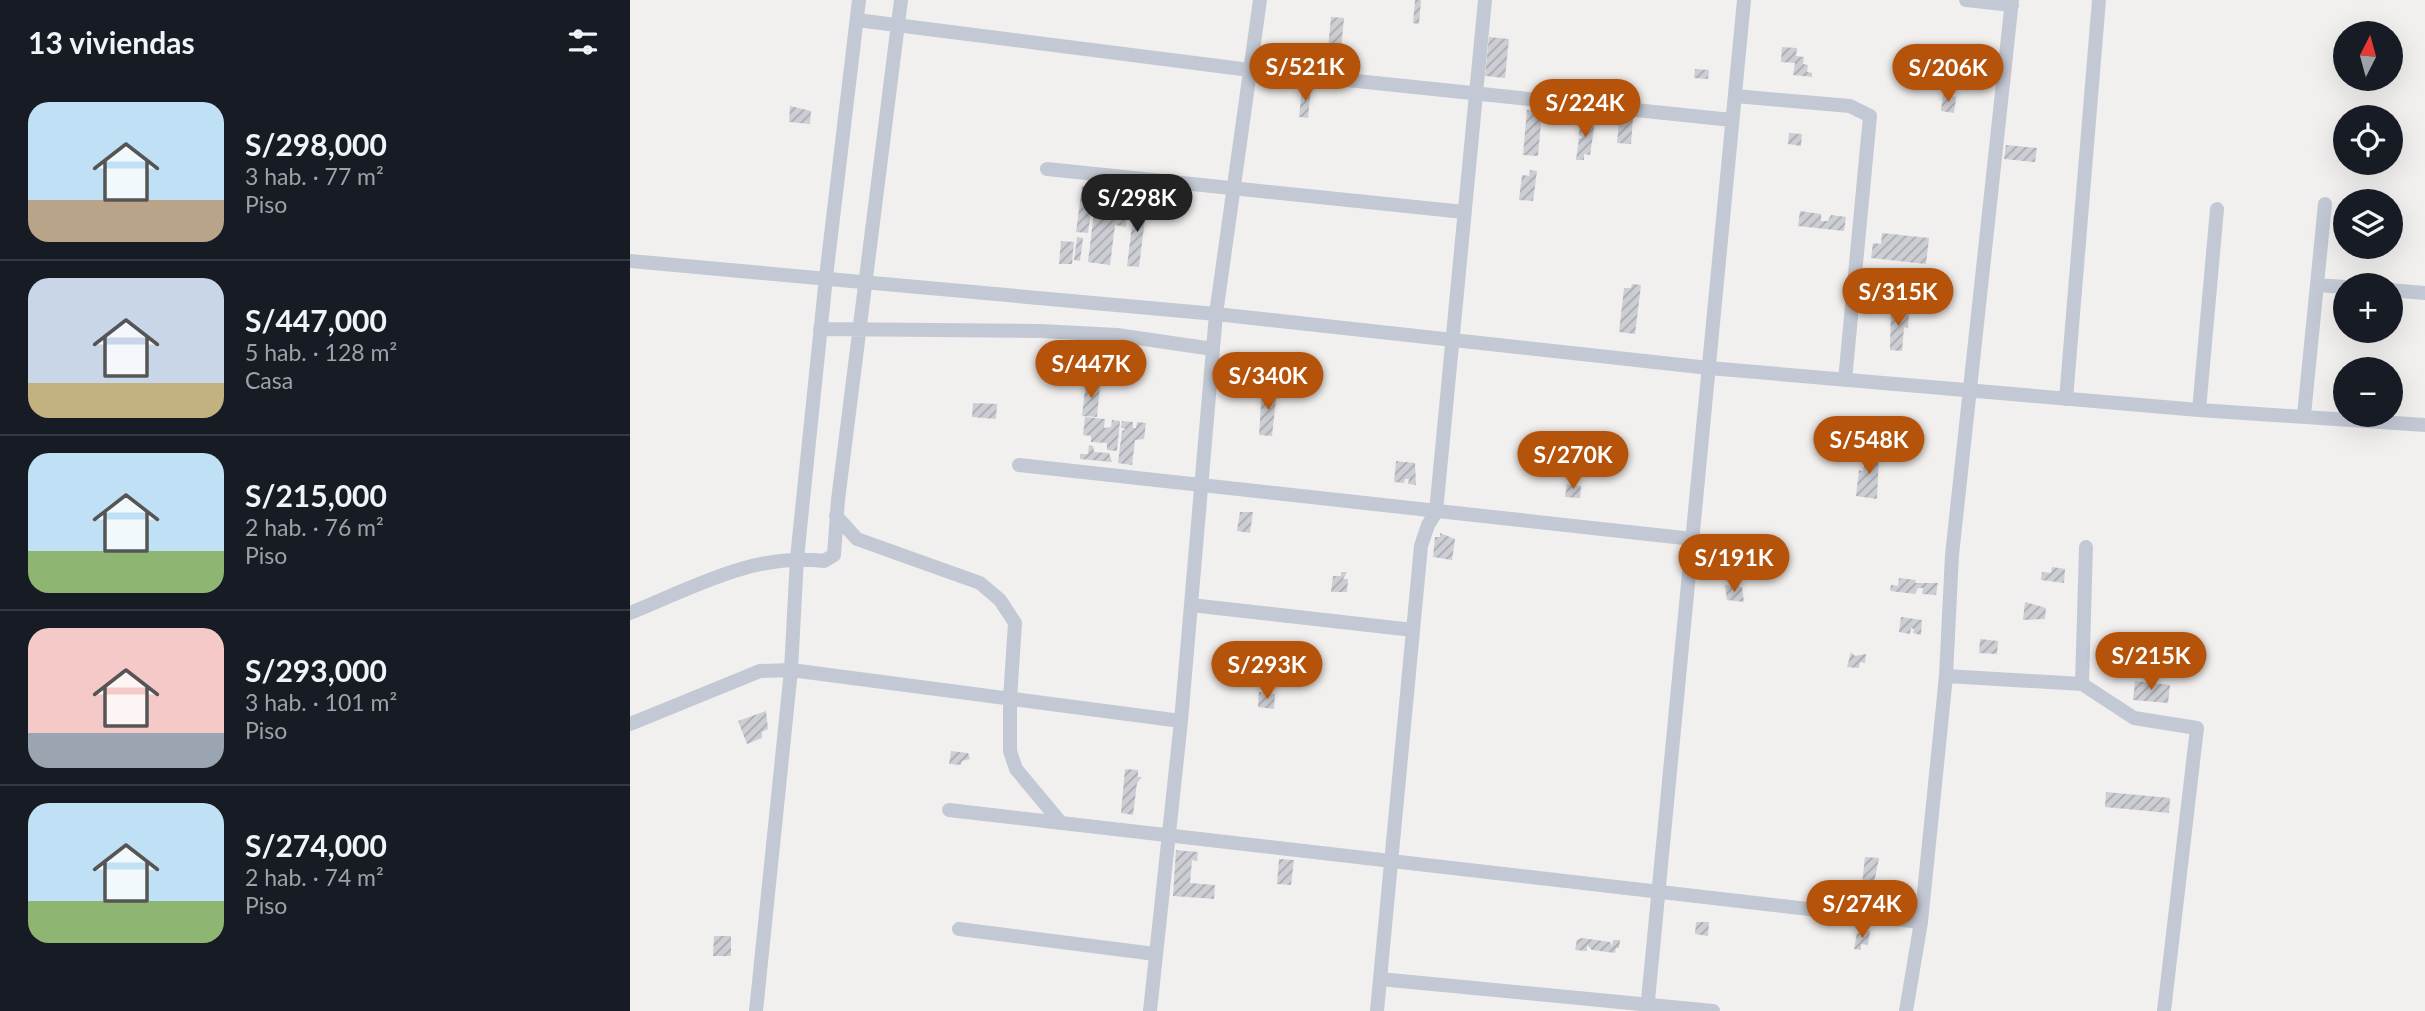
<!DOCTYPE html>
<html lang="es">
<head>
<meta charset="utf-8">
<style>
	body { margin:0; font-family:Lato,sans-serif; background:#20242c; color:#f1f3f6; height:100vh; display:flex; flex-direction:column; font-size:26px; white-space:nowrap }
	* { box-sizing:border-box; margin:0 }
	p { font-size:23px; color:#9ea1a6 }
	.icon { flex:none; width:38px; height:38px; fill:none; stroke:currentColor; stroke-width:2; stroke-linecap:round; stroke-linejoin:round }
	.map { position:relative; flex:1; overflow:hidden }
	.side { display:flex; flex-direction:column; background:#171b24; width:630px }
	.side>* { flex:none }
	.needle { width:46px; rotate:6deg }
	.fabs { position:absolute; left:1703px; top:21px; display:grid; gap:14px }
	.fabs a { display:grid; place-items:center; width:70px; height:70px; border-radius:50%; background:#171b24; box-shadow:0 7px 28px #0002; font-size:35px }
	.price { position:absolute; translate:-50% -60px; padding:0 16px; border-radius:24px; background:#b45309; color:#fff; font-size:23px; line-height:46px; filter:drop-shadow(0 2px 4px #0008) }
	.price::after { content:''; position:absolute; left:50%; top:42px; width:21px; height:16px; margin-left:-10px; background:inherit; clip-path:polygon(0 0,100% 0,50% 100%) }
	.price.current { background:#222; color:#fff }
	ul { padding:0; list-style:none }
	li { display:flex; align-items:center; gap:21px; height:175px; padding:0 28px }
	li+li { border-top:2px solid #363941 }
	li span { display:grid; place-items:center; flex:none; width:196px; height:140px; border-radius:21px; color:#555 }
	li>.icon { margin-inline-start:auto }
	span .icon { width:84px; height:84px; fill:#fffc; stroke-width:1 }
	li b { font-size:30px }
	h2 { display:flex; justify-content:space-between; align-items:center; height:84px; padding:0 28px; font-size:30px }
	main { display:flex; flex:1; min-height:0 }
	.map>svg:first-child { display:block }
	.building { fill:url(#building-hatch) }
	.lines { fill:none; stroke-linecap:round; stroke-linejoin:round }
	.minor { stroke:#c3c9d4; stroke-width:14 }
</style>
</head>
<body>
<main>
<section class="side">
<h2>13 viviendas<svg class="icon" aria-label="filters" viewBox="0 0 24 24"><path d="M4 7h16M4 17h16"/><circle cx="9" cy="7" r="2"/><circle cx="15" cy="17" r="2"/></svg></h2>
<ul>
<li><span style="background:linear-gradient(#bfe0f5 70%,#b9a48a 0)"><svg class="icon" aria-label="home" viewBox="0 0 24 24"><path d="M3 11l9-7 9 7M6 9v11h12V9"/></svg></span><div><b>S/298,000</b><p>3 hab. · 77 m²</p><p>Piso</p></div></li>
<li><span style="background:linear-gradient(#c9d6e8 75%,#c2b280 0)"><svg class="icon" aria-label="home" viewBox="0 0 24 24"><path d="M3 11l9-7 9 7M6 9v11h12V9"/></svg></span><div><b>S/447,000</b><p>5 hab. · 128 m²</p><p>Casa</p></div></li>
<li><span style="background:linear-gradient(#bfe0f5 70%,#8fb573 0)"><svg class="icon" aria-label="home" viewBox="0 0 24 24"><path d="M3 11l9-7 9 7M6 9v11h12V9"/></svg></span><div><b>S/215,000</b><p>2 hab. · 76 m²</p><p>Piso</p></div></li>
<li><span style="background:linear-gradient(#f6c9c9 75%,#9aa5b1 0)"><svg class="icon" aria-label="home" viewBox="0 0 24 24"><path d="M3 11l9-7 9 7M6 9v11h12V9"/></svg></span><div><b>S/293,000</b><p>3 hab. · 101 m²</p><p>Piso</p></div></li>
<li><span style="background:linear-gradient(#bfe0f5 70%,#8fb573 0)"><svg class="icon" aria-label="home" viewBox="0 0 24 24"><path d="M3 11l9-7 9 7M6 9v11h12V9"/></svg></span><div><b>S/274,000</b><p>2 hab. · 74 m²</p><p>Piso</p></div></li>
</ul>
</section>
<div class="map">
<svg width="1795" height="1011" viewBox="0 0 1795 1011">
	<defs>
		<pattern id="building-hatch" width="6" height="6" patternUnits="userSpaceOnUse" patternTransform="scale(1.75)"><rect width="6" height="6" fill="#ccced4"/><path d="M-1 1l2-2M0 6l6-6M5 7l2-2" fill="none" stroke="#a8aaaf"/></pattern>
	</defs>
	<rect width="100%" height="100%" fill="#f2f0ef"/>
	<path class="building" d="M785,0H791L789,24L783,23Z
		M701,17L714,18L711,50L698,49Z
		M859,37L879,39L875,78L855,76Z
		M1152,47L1167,48L1166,56L1174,57L1173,64L1178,65L1177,72L1182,73V77L1163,75L1165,63L1151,62Z
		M1065,69L1079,70L1078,79L1064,78Z
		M672,88H681L678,118L669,117Z
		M1313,95L1326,97L1324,113L1311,111Z
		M160,106L181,111L180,124L159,122Z
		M897,110L912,111L908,156L893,155Z
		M986,117L1003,118L1001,144L987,143L989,121H985Z
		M954,119L965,121L960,155L954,154V160H946L949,138H953L949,135L950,124H953Z
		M1159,133L1172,134L1171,146L1158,144Z
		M1376,145L1407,148L1405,162L1374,159Z
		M900,170L907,171L903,201L889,200L892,175L899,176Z
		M452,186L464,187L458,233L446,232Z
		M467,187L488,190L487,198L498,204L496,227L485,225L480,265L458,262Z
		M505,201L517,202L509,267L497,266Z
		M1170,211L1191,214V221H1198L1201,215L1216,217L1214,231L1168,226Z
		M1252,233L1299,238L1296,264L1241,258L1243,243L1251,244Z
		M447,237L453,238L450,261L444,260Z
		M431,241L444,242L442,264H429Z
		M1002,284L1011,285L1005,334L989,332L994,288H1001Z
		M1243,284L1296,288V294H1292L1288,304L1242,300Z
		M1261,309L1279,311L1278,328L1274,327L1272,351L1260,350Z
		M456,382L470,384L467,417L452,416Z
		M632,389L647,390L642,436L629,435Z
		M343,403L367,404L366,419L342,417Z
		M455,417L475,419L474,428L481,427L482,420L490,421L487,451L477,450V443L461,442V436L453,435Z
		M492,421L503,422V428H506L507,422L516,423L514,439L505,440L502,465L488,463L492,431L496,429L491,428Z
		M954,434L968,436L966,450L953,449Z
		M459,445L463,446L464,452L479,453L482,462L450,459V454H458Z
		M1231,451L1249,453L1247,499L1226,496L1229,470L1233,471L1235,461L1230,460Z
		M766,461L785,463L786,485L778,484L779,479H775L774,483L764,482Z
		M937,484L951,486L950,498L935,497Z
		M610,512H623L620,533L607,531Z
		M810,533L825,539L822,560L803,557L805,537H810Z
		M1422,567L1435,569L1434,583L1411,580L1412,572L1421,573Z
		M711,572H717L713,579H718L717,592H701L703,576H711Z
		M1269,578L1286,580L1285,583H1308L1306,595L1292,594L1293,588H1288L1285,594L1260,591L1261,585L1268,586Z
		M1095,585L1112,587L1114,602L1097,600Z
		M1395,602L1416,608L1415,619L1393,620Z
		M1271,617L1292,620L1291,635L1283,633L1284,629L1281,628L1280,634L1269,632Z
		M1350,639L1368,641L1367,654L1349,653Z
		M1221,652L1225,656L1236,654L1235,663L1230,662L1229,668L1217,667Z
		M1505,681L1540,685L1538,703L1503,700Z
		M629,692L645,694L644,709L628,707Z
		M136,711L138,729L132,732V738L117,744L108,721Z
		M321,751L338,753L340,759L332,761L331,765L319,764Z
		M495,769L508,770V777H512L507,783L503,815L491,813Z
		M1476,792L1540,798L1539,813L1475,807Z
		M546,850L568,852L567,861L562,860L560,883L585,885L584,899L543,896Z
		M1235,857L1249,858L1240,903L1230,902Z
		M649,859L664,860L661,885L647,884Z
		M1066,922H1079L1078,936L1065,934Z
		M1233,930L1240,931L1238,945L1231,944V950L1224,949L1227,933L1233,934Z
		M84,936H101V956H83Z
		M952,938L980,942L982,946L983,940H990L989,948H986L985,953L962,950L957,945V951L945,950L947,940Z"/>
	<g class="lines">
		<path class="minor" d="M1336,0L1382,5
			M227,20L620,70L1102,120
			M1105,96L1220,106L1240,116L1215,380
			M417,169L834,212
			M0,261L586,314L1079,368L1569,410L1795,425
			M1687,285L1715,287
			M1760,290L1795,293
			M190,329L411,331L487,335L583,349
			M1436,399L1469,0
			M1569,410L1587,209
			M1674,415L1695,204
			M389,465L1063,539
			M206,516L227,539L350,583L370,600L385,623L380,699V751L386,769L431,823
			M561,605L783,630
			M0,613C62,588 125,552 194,561L204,555L208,500L271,0
			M1316,676L1452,684L1504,718L1567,728L1534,1011
			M1452,684L1456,547
			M0,724L130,671L161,670L551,721
			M319,810L1291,922
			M329,929L525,954
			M750,979L1083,1011
			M126,1011L161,670L167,558L196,277L229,0
			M520,1011L551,721L586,314L630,0
			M747,1011L791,546L798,525L806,512L855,0
			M1017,1011L1114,0
			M1276,1011L1291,922L1316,676L1322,555L1382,0"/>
	</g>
</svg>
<div class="fabs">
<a><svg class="needle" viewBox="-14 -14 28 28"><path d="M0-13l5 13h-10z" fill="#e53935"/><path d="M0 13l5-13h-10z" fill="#9ea1a6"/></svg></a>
<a><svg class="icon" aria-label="locate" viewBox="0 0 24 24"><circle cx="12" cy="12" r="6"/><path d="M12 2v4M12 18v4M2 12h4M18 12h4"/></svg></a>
<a><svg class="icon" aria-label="layers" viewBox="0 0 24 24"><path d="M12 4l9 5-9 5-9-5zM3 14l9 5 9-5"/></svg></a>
<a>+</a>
<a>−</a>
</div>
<b class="price" style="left:675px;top:103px">S/521K</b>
<b class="price" style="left:1318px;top:104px">S/206K</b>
<b class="price" style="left:955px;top:139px">S/224K</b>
<b class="price current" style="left:507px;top:234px">S/298K</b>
<b class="price" style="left:1268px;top:328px">S/315K</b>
<b class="price" style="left:461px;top:400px">S/447K</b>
<b class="price" style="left:638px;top:412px">S/340K</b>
<b class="price" style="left:1239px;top:476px">S/548K</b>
<b class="price" style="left:943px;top:491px">S/270K</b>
<b class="price" style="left:1104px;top:594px">S/191K</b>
<b class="price" style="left:1521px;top:692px">S/215K</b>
<b class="price" style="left:637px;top:701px">S/293K</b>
<b class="price" style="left:1232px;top:940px">S/274K</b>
</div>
</main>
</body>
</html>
